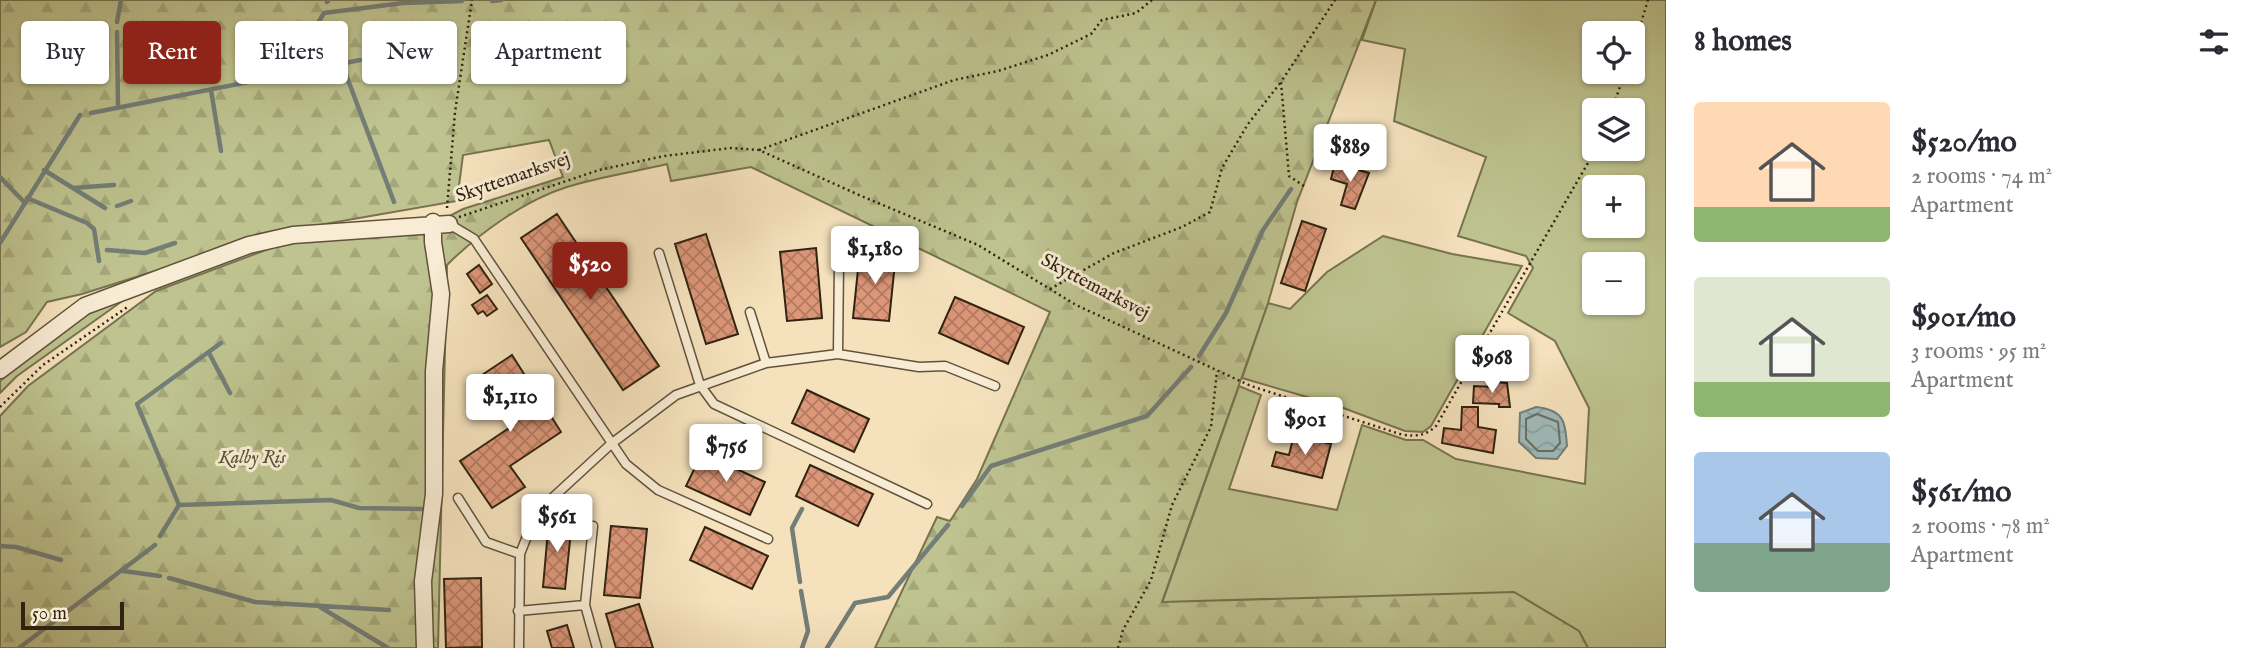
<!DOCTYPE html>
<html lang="en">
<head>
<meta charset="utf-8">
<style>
	body { margin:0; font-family:"IM FELL English",serif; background:#f7f7f7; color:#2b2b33; height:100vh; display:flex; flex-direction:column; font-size:26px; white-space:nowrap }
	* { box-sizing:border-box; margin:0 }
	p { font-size:23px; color:#7c7c81 }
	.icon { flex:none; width:38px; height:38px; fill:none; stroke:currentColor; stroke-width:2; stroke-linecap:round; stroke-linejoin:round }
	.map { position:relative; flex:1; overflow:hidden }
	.details { display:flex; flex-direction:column; background:#fff; width:595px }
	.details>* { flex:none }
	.hud { position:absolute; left:21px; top:21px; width:665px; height:63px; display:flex; gap:14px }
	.buttons { position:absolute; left:1582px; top:21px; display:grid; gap:14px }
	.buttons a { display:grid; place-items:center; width:63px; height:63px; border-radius:7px; background:#fff; box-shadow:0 2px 5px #0004; font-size:35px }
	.scale { position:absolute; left:21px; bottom:18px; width:103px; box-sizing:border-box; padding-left:7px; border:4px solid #302310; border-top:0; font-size:19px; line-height:24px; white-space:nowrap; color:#302310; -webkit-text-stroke:5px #f8ecd4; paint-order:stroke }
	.price { position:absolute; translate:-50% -60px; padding:0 16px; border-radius:7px; background:#fff; color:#222; font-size:23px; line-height:46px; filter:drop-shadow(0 2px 4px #0008) }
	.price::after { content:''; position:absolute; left:50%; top:42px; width:21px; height:16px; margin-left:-10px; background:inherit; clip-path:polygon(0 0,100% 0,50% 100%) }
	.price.selected { background:#8f2418; color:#fff }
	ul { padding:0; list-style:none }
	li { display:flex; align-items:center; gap:21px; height:175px; padding:0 28px }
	li span { display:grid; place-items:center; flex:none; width:196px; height:140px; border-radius:7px; color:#555 }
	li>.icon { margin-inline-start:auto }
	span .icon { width:84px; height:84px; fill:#fffc; stroke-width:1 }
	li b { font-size:30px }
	h2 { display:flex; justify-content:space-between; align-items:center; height:84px; padding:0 28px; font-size:30px }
	.pill { padding:0 24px; border-radius:7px; background:#fff; box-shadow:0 2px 5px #0004; font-size:24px; line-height:63px }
	.pill.selected { background:#8f2418; color:#fff }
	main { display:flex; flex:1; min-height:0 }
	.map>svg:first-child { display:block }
	.grass { fill:#bec38f; stroke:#777350; stroke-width:2; fill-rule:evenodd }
	.forest { fill:url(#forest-firs); stroke:#777350; stroke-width:2 }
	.water { fill:url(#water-waves); stroke:#737e77; stroke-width:2 }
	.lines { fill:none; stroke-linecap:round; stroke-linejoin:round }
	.shore { stroke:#686f66; stroke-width:2 }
	.stream { stroke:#737e77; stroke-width:4.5 }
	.building { fill:url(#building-cross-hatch); stroke:#302310; stroke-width:2 }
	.service-casing { stroke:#61533b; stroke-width:11 }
	.minor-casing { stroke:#61533b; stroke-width:19 }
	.path { stroke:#302310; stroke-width:2.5; stroke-dasharray:2 3.5; stroke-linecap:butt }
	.service { stroke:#f8ecd4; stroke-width:8 }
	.minor { stroke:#f8ecd4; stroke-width:16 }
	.labels { text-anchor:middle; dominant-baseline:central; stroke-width:6; stroke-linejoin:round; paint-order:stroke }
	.street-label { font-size:19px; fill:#302310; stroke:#f8ecd4 }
	.park-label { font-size:19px; font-style:italic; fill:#5b5336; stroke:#f8ecd4 }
</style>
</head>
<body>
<main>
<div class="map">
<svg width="1666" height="648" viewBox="0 0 1666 648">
	<defs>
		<pattern id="forest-firs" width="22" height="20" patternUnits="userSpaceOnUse" patternTransform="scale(1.75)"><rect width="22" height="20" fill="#bec38f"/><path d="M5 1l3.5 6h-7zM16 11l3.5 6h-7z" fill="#a4a77a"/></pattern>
		<pattern id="water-waves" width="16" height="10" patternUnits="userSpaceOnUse" patternTransform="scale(1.75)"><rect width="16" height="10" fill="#a0bbbb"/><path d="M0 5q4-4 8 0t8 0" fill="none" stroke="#8aa0a0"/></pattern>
		<pattern id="building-cross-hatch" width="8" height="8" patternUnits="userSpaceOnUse" patternTransform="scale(1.75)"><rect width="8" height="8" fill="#dc9678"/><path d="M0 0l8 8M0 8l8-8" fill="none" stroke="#b37a61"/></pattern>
	</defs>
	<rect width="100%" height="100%" fill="#f5e2bd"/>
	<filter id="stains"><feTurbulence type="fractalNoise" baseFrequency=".00286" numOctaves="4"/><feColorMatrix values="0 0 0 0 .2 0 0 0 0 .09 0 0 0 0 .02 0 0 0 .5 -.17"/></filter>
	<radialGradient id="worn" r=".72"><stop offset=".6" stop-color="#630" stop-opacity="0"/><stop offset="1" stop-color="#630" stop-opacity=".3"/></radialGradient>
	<path class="grass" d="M1376,0H1666V648H1588L1581,636L1162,603L1239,386L1261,395L1229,489L1337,510L1362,425L1406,440H1423L1456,459L1585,484L1589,408L1555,341L1508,313L1533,268L1526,256L1458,236L1486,157L1394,121L1405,49L1362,40ZM1594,33H1633V72H1594ZM1594,110H1633V149H1594ZM1594,187H1633V226H1594ZM1594,264H1633V303H1594Z
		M1383,236L1452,254L1522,266L1431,426L1423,432L1405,431L1338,406L1242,378L1268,303L1290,309L1327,272Z
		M128,297L17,376L0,393V381L90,313Z"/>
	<path class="forest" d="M0,0H1376L1297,202L1268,303L1162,602L1514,592L1579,631L1588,648H875L937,517L950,521L977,479L1050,312L751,167L671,181L667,164C634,172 599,177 567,187C525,200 478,234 447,265L438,648H0V416L28,386L156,291L282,244L417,233L463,209L563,177L549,140L463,155L457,201L279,232L82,294L47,302L26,332L0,347Z"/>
	<path class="water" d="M1536,407C1564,410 1565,421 1567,446L1557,459L1536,458L1519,442L1520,413Z"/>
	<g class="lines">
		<path class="shore" d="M1537,414L1558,422L1560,443L1553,451H1538L1526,439V419Z"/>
		<path class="stream" d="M492,1L501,0
			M327,2L329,0
			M117,22L121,0
			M117,32L118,108
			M342,64L394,202
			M287,75L324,13L403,3L462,1
			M211,90L221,151
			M91,113L360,60
			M44,170L105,208
			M0,177L24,202
			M73,188L114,185
			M27,198L87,223L94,229L99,261
			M117,206L131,201
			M0,243L80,115
			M107,250L145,253L175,243
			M209,353L230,393
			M1199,356L1226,313L1263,230L1291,189
			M179,505L137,404L221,343
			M962,506L991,466L1147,416L1191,367
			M160,536L179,505L331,500L359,508L424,509
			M0,546L16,547L61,560
			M123,571L160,576
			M169,578L255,602L389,610
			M800,582L792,528L802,509
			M801,591L808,631L802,648
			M320,607L388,648
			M19,648L155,545
			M827,648L855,603L888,597L948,525"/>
	</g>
	<path class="building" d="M1335,163L1369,173L1355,209L1341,205L1347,184L1331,179Z
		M557,214L659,366L623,390L521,238Z
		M1302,221L1326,229L1305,291L1281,283Z
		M706,234L738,334L706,344L675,244Z
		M816,248L822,318L787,321L780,252Z
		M860,250L896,253L889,321L853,318Z
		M479,265L492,284L480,293L467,274Z
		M487,295L497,309L487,316L483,311L478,314L472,305Z
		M955,297L1024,327L1008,364L939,333Z
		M512,355L561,432L510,466L525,487L492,508L460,461L515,424L482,375Z
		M1495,382L1507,383L1510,407H1499V404L1473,403L1474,386L1495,387Z
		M807,390L869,419L854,452L792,423Z
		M1462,407H1478V427L1496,430L1493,453L1442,443L1444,428L1461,430Z
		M1294,435L1331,444L1322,478L1272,466L1276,452L1289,455Z
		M702,453L765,482L750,515L686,486Z
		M810,465L873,494L858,526L796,496Z
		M549,519L572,521L565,589L543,587Z
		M611,526L647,529L640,598L604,595Z
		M705,527L768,556L752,589L690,560Z
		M481,578L482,647L446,648L444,579Z
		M639,604L653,648H616L606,614Z
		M567,625L574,648H552L547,631Z"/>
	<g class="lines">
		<defs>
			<path id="service" d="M449,224L474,239L626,464L658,490L768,539
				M659,253L700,385L714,404L927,504
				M750,312L766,363
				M838,354L839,261
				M458,498L486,542L520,554
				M593,526L585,605L597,648
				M518,611L585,605
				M519,648L520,554L531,526L548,502L611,444L676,395L766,363L838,354L919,367L945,366L995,386"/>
			<path id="minor" d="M0,370L85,306L249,245L293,235L449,224
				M425,648L423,581L434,494V371L441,294L433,242V222"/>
		</defs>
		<use href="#service" class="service-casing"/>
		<use href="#minor" class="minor-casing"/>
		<path class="path" d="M1633,49L1648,0
			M1612,110L1625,72
			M759,150L954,80L998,71L1048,55L1091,34L1102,20L1136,13L1152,0
			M1304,186L1289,176L1281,82L1335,0
			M447,208L455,112L472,0
			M459,217L599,170L664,156L731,148L759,150L859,195L978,245L1076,305L1251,386L1403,435C1418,436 1425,436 1436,426L1596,149
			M1050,289L1114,253L1182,227L1210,212L1222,168L1248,124L1281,82
			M0,407L43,365L129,306
			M1118,648L1123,630L1151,580L1172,505L1211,427L1217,371"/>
		<use href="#service" class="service"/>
		<use href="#minor" class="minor"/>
	</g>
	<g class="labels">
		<g class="street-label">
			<text transform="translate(513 178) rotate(-19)">Skyttemarksvej</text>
			<text transform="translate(1095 287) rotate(28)">Skyttemarksvej</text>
		</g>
		<g class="park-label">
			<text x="252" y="458">Kalby Ris</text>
		</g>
	</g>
	<rect width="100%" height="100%" filter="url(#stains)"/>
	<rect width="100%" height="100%" fill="url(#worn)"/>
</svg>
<div class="buttons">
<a><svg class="icon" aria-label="locate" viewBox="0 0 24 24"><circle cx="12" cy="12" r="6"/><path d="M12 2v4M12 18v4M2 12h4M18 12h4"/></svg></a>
<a><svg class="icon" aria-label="layers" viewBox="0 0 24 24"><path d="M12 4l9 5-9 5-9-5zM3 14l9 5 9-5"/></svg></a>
<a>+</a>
<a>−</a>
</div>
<div class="scale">50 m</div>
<b class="price" style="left:1350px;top:184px">$889</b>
<b class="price" style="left:875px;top:286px">$1,180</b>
<b class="price selected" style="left:590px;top:302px">$520</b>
<b class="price" style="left:1492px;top:395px">$968</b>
<b class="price" style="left:510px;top:434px">$1,110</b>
<b class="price" style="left:1305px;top:457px">$901</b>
<b class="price" style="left:726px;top:484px">$756</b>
<b class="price" style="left:557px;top:554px">$561</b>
<div class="hud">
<a class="pill">Buy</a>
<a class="pill selected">Rent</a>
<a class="pill">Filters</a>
<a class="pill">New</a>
<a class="pill">Apartment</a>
</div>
</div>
<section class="details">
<h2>8 homes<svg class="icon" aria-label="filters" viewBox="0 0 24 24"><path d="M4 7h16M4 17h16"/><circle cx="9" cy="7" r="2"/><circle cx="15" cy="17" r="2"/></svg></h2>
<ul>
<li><span style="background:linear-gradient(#ffd9b3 75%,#8fb573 0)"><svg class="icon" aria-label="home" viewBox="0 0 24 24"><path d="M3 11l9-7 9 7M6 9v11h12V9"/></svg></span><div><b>$520/mo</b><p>2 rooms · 74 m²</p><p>Apartment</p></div></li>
<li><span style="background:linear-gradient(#dfe7d0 75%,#8fb573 0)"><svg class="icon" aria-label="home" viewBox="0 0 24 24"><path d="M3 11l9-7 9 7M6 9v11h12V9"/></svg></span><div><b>$901/mo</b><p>3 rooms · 95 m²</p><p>Apartment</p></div></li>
<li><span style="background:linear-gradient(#a9c7e8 65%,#7fa58c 0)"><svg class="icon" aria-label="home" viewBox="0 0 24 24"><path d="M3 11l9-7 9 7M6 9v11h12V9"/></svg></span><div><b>$561/mo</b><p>2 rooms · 78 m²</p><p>Apartment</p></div></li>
</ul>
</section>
</main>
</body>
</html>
